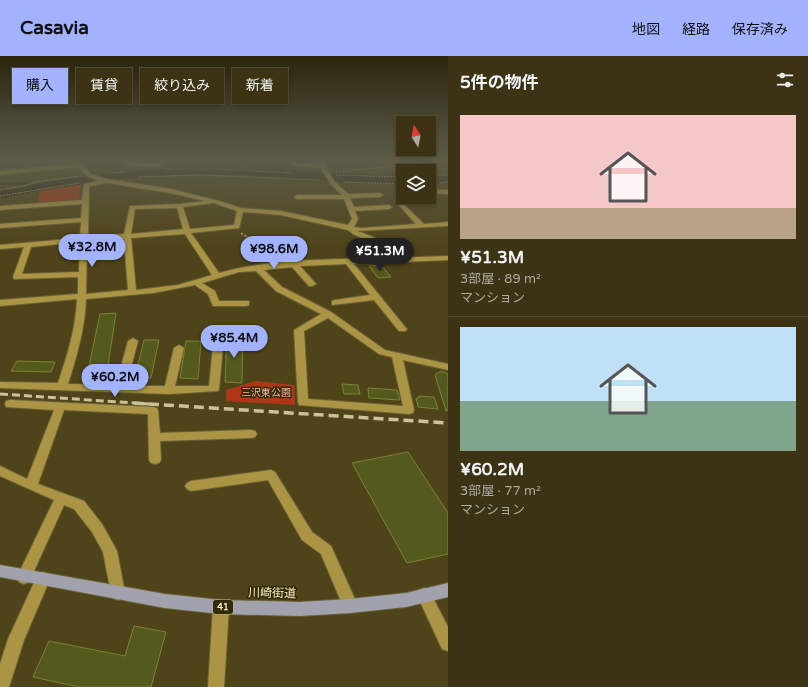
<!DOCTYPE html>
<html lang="ja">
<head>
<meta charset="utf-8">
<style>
	body { margin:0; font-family:"Varela Round","Noto Sans JP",sans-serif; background:#463f21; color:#f1f3f6; height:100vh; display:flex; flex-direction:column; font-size:15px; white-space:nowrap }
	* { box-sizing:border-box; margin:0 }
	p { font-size:13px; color:#acaaa0 }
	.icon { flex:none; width:22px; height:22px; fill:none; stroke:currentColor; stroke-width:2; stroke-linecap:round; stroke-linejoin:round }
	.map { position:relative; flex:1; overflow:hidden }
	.panel { display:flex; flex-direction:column; background:#3b3313; width:360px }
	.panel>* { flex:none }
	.guide { position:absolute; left:12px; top:12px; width:376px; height:36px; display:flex; gap:8px }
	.needle { width:26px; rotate:349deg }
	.tools { position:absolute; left:396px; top:60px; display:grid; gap:8px }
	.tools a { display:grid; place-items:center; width:40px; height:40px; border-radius:0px; background:#3b3313; box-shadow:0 2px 6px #0003,0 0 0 1px #544e33; font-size:20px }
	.price { position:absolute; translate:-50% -34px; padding:0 9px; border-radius:14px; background:#a3b2fd; color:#111; font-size:13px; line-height:26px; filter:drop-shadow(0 1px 2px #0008) }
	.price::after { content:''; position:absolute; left:50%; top:24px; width:12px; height:9px; margin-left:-6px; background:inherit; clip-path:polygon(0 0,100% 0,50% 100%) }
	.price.selected { background:#222; color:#fff }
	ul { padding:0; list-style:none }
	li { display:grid; align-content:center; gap:8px; height:212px; padding:0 12px }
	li+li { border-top:1px solid #544e33 }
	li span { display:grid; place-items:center; height:124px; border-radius:0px; color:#555 }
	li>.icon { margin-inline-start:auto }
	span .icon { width:72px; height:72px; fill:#fffc; stroke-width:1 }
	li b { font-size:17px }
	h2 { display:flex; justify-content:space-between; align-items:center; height:48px; padding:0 12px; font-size:17px }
	.tag { padding:0 14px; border-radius:0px; background:#3b3313; box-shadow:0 2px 6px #0003,0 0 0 1px #544e33; font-size:14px; line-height:36px }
	.tag.selected { background:#a3b2fd; color:#111 }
	header { display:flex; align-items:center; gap:24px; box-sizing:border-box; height:56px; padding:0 20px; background:#a3b2fd; color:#111 }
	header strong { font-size:19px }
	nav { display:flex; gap:22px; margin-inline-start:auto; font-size:14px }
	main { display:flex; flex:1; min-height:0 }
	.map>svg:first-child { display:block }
	.green { fill:#b03617 }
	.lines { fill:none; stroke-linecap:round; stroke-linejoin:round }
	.stream { stroke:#2d2714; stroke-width:2 }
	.river { fill:#2d2714; fill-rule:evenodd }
	.building { fill:#545a1d; stroke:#7b8333 }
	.minor-casing { stroke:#6b6137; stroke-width:2 }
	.major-casing { stroke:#6b6137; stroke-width:2 }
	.path-far1 { stroke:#a79c74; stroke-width:1; stroke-dasharray:2 1; stroke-linecap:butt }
	.path { stroke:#a79c74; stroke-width:1.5; stroke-dasharray:2.5 1.5; stroke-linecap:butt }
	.minor { fill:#ab9544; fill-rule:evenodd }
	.major { fill:#a1a2ad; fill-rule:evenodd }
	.rail-far1 { stroke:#ccc29a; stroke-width:3; stroke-dasharray:8 4; stroke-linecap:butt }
	.rail { stroke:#ccc29a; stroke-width:3.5; stroke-dasharray:10 5; stroke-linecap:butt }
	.labels { text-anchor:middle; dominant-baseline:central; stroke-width:3; stroke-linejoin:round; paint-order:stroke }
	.shield { fill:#332a07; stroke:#bcb28d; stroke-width:1 }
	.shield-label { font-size:9px; font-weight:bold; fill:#f7edc6 }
	.park-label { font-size:10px; fill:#f6b6a6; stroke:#332a07 }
	.near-street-label { font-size:12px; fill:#f7edc6; stroke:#332a07 }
</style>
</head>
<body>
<header>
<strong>Casavia</strong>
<nav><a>地図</a><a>経路</a><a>保存済み</a></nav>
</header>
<main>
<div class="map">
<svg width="448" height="631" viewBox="0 0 448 631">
	<rect width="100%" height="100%" fill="#4f4419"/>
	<path class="green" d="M81,128L79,145L38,148L40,135Z
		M256,325L294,329L295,349L226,345V334Z"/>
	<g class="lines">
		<path class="stream" d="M234,103L251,109H273L287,116
			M433,103L448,110
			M0,128L28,127
			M35,129L39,131"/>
		<path class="river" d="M198,111L403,120V128C335,128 267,118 199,118C132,119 66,130 0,142V134C66,122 131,113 198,111Z
			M448,118V126L429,127V119Z"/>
	</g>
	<path class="building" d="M381,209L391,221L378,222L369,210Z
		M116,257L107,316L88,315L100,258Z
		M227,278H243L242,327L225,326Z
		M144,284H159L151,322L135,321Z
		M186,285H201L198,323L180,322Z
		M17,305L55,306L51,316L11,315Z
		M441,315L448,318V354L446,355L435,319Z
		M342,328L358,329L360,338H344Z
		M368,332L397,334L400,344L369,342Z
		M419,340L434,341L438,353L418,351L416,342H419Z
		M408,396L448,457V498L407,507L352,407Z
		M134,570L166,576L151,631H79L33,621L49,585L125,600Z"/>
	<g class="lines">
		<defs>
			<path id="minor" d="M66,103H73L83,108L91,118L102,122L171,133L219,145L241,152L281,155L348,169L352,163L344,143H297L294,141L297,139H342L330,127L321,112L292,110L289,103H295L296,107L319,108L316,103H322L334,125L348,138L380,137L383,139L380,141L350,142L354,151L389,149L392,151L389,153L355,155L358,163L354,171L362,172L416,168L397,147V145L399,144L424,168L448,166V170L357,175L376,182L392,202L448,200V204L354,208L405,271L407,273L405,275H399L374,244L332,249V245L335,244L370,239L346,208L300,210L316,228L312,230H309L292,211L264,214L282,231L331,256L385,294L448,308V314L403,304L414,354L413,357L409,358L299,349L298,346L294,274L321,258L276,235L256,215L239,216L202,227L215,235L219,245H249V249L246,250H213L208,238L195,229L153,237L86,243C85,272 77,300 68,328L116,329L128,285L133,282L138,285L126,330H165L174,292L179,289L184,292L175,330H209L214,280L219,277L224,280L219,333L218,335L169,338L0,332V326L58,327C67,300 76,272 77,243L0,250V244L78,238V221L14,223L13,221L24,191L0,193V189L80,182L81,166L0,172V168L81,162L82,148L0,154V150L82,144L84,128L99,125L87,120L79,111L0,119V115L75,108ZM107,127L171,137L205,145L180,148L130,150L124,178L88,181L89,130ZM214,147L237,155L234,169L190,173L183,151ZM177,152L183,173L131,178L135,153ZM243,156L281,159L348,174L353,178L370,186L384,202C330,204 272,202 219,217L191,177L239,172ZM185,178L212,219L178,229L136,234L131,182ZM124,183L128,234L86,238L87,186ZM80,186L79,216L22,218L31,191ZM328,262L379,298L392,301L403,350L308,343L304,275Z
				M121,103H127L130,106L157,107L161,103H167L159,111L128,110Z
				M429,133L448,134V138L429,137Z
				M10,344L153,351L157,352L158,355L160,377L251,374L255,375L257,378L255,381L251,382L160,385L161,404L159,407L155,408L151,407L149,404L148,358L64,354L38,428L84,445L102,468L117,495L125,537L123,542L118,544L113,542L111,537L103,496L92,476L74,453L64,449L29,526L24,528L19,526L17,521L54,444L0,420V410L27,423L54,354L6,351L5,348L6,345Z
				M271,414L275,416L312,476L331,490L358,550L355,555L350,557L345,555L321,498L302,484L268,424L191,435L187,433L185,430L187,427L191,425Z
				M43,516L48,518L50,523L24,584L9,631H0V608L8,583L38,518Z
				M424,532L429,534L448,571V595L442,593L417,539L419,534Z
				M221,544L226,546L229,551L224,631H208L213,551L216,546Z"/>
			<path id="major" d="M0,509L165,538L221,544L300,546L350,543L406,537L448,527V541L406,551L350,557L300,560L221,558L165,552L0,521Z"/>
		</defs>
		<use href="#minor" class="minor-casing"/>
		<use href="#major" class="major-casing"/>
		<path class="path-far1" d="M164,113H218L292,117
			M336,116L434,106L430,103
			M113,117L126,116
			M336,119L403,121
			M429,120L448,119
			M138,121L200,119L321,124
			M344,126L403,128
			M440,127L448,126
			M0,134L25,130L34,126L80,120
			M0,140L80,127"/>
		<path class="path" d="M241,177L277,200"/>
		<use href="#minor" class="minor"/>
		<use href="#major" class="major"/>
		<path class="rail-far1" d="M0,338L149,348"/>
		<path class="rail" d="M134,347L448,367"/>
	</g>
	<linearGradient id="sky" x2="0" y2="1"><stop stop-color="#2b250e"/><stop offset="0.54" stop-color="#5d5c49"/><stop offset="1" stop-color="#5d5c49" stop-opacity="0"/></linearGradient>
	<rect width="448" height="191" fill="url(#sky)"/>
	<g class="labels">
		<rect class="shield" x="213" y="544" width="20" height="14" rx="3"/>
		<g class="shield-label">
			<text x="223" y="551">41</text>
		</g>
		<g class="park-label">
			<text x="266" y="337">三沢東公園</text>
		</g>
		<g class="near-street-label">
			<text transform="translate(272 537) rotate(1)">川崎街道</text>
		</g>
	</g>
</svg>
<div class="tools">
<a><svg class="needle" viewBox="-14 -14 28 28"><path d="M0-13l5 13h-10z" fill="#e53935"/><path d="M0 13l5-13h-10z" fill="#acaaa0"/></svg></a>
<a><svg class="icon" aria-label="layers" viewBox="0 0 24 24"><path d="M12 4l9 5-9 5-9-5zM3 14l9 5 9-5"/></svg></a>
</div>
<b class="price" style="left:92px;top:212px">¥32.8M</b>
<b class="price" style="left:274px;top:214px">¥98.6M</b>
<b class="price selected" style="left:380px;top:216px">¥51.3M</b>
<b class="price" style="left:234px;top:303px">¥85.4M</b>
<b class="price" style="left:115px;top:342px">¥60.2M</b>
<div class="guide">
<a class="tag selected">購入</a>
<a class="tag">賃貸</a>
<a class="tag">絞り込み</a>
<a class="tag">新着</a>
</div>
</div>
<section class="panel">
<h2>5件の物件<svg class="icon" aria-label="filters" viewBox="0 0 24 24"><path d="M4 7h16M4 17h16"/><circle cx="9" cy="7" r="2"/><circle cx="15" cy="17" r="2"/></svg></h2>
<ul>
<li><span style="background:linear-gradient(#f6c9c9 75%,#b9a48a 0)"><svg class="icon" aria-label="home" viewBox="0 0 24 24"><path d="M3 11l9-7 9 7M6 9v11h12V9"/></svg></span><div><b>¥51.3M</b><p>3部屋 · 89 m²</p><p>マンション</p></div></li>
<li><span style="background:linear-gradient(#bfe0f5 60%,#7fa58c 0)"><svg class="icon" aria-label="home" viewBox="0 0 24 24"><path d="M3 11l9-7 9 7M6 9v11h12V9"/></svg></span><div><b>¥60.2M</b><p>3部屋 · 77 m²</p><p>マンション</p></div></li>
</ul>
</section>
</main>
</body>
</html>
